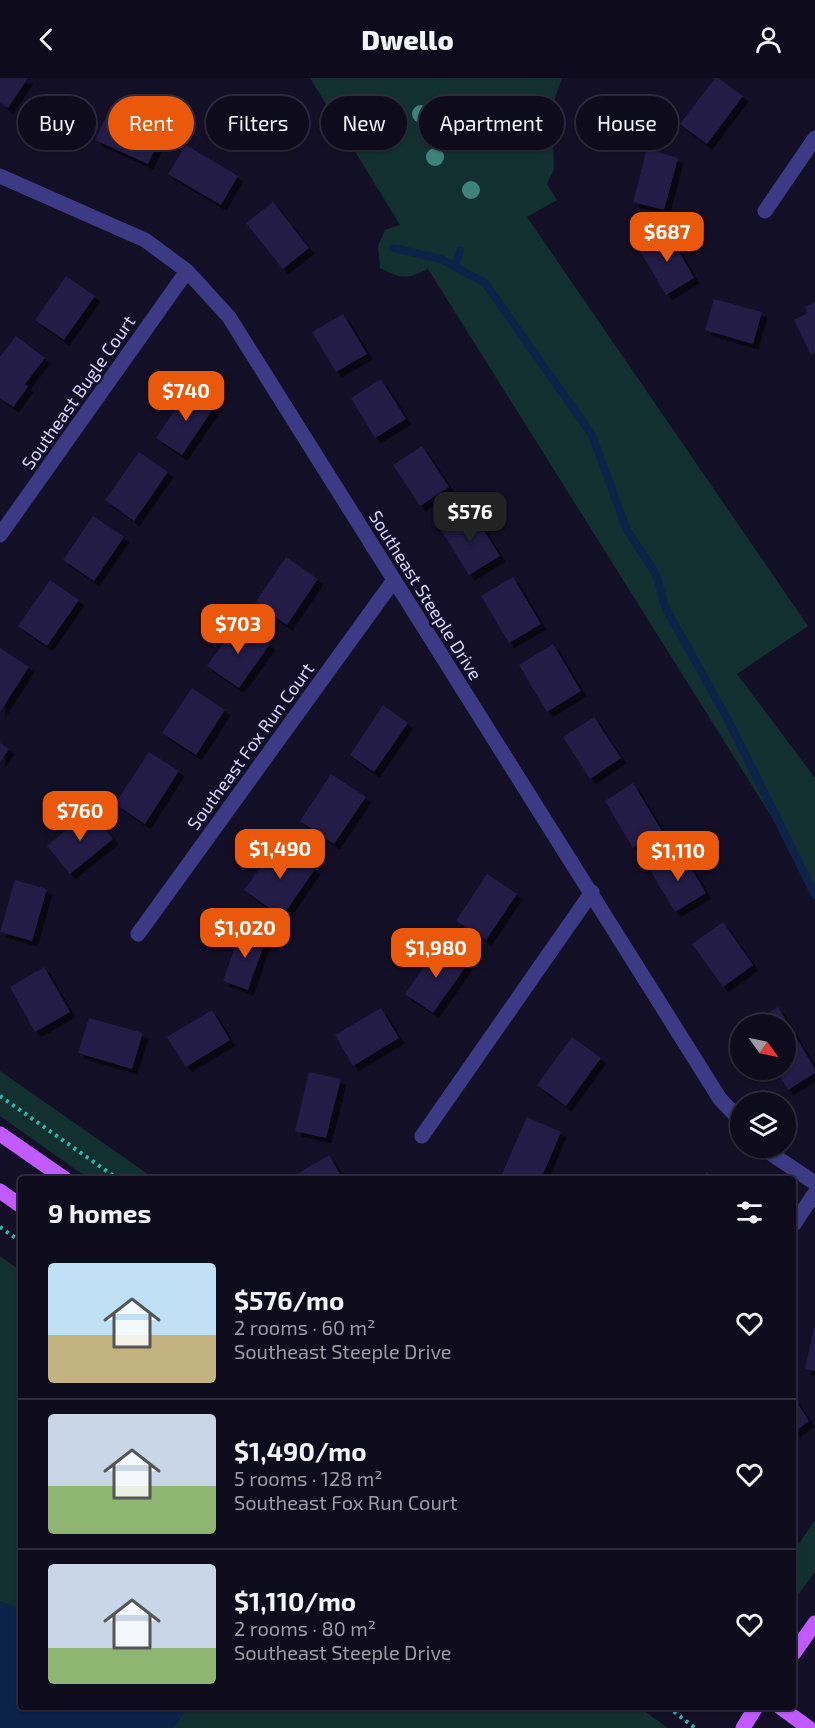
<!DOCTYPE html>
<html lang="en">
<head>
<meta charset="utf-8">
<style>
	body { margin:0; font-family:"Exo 2",sans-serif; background:#171425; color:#f1f3f6; height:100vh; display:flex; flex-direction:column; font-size:22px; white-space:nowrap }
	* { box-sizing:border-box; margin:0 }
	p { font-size:20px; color:#9b9ba3 }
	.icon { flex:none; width:33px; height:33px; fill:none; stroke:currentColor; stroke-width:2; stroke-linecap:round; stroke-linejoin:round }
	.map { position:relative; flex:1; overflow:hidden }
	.sheet { position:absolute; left:18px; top:1098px; width:778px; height:534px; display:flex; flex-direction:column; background:#0e0b1c; border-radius:6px; box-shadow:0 2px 4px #0004,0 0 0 2px #2e2b3b }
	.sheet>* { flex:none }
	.top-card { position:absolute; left:18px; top:18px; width:780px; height:54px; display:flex; gap:12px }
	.needle { width:39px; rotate:123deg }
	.controls { position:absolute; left:730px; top:936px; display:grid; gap:12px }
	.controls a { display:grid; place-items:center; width:66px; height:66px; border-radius:50%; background:#0e0b1c; box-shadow:0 2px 4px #0004,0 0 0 2px #2e2b3b; font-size:30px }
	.price { position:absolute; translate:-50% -51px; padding:0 14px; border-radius:12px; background:#ea580c; color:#fff; font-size:20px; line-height:39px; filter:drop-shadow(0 2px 3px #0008) }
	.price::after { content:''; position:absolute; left:50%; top:36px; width:18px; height:14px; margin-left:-9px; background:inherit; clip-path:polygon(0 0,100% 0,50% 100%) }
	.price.current { background:#222; color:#fff }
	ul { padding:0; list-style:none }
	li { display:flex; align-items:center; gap:18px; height:150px; padding:0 30px }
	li+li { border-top:2px solid #2e2b3b }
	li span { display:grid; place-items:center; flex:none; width:168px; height:120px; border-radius:6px; color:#555 }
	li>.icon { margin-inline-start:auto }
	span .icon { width:72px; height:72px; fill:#fffc; stroke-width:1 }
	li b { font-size:26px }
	h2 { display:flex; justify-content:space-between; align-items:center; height:72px; padding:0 30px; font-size:26px }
	.pill { padding:0 21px; border-radius:27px; background:#0e0b1c; box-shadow:0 2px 4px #0004,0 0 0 2px #2e2b3b; font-size:21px; line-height:54px }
	.pill.current { background:#ea580c; color:#fff }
	header { display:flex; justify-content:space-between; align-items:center; height:78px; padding:0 30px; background:#0e0b1c; font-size:27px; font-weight:800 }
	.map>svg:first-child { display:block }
	.green { fill:#12302f }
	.water { fill:#0c2248 }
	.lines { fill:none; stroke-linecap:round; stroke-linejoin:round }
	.stream { stroke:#0c2248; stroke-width:8 }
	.building { fill:#241b47; filter:url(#shadow) }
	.path { stroke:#2fb8b0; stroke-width:4; stroke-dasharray:3 4.5; stroke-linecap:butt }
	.minor { stroke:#3d3a85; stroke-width:15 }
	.major { stroke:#c25bff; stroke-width:15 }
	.tree { fill:#3d827b }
	.labels { text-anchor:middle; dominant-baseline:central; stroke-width:5; stroke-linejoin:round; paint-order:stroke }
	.street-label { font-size:18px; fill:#d9d4ff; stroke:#130f26 }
</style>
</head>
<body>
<header><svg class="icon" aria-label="back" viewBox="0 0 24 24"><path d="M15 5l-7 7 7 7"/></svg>Dwello<svg class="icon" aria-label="person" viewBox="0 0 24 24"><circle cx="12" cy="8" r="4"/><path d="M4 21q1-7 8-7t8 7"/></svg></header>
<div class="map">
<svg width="815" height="1650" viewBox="0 0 815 1650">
	<defs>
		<filter id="shadow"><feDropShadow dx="5.5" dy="5.5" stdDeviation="0" flood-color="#0009"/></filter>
	</defs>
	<rect width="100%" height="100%" fill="#130f26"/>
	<path class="green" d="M310,0H562L544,52L553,63L554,91L547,106L557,122L527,139L808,548L737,596L815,700V808L428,191C405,202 403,201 380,190L378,168L385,152L400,147Z
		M0,993L155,1101H89L0,1038Z
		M0,1178L21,1193V1629H639L668,1650H0Z
		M815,1442V1494L794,1522V1473Z"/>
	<path class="water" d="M0,1523L21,1531V1629H188L174,1650H0Z"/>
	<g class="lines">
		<path class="stream" d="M393,170L441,181L485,205L592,357L627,452L656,496L665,529L727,640L815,817
			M455,189L460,173"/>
	</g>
	<path class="building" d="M0,0H28L8,30L0,25Z
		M715,0H718L743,18L707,66L680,46Z
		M111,28L164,52L148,86L95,62Z
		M186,67L238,98L221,127L168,96Z
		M647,71L678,80L664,132L633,124Z
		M273,124L309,170L283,191L246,145Z
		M668,154L694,200L666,217L639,171Z
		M66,198L95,218L64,262L35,242Z
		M714,221L762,234L753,266L705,252Z
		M815,224V275L811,277L794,242L808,235L805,229Z
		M343,236L367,276L336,294L312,254Z
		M16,258L45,280L25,306L28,309L13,329L0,320V279Z
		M381,301L406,341L375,360L351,320Z
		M189,311L215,328L182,377L156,360Z
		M422,368L449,409L420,428L393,387Z
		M139,374L168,394L134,443L105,422Z
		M471,432L500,478L469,497L441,452Z
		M93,438L124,459L94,503L63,482Z
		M286,479L318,501L287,547L255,525Z
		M513,499L541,546L509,565L481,518Z
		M50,502L79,522L47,568L18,548Z
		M238,544L270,566L239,610L207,588Z
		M553,566L581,613L547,634L519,587Z
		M0,570L29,589L0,634Z
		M192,610L225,632L196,677L162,655Z
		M383,627L408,645L374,694L350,677Z
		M594,639L621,680L590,701L563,659Z
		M0,665L9,671L0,684Z
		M149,674L179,693L145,746L115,726Z
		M331,696L366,719L334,766L300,743Z
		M633,705L662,753L633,770L605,723Z
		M90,733L113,761L70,796L47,768Z
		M278,765L315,791L282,839L244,812Z
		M681,773L706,815L675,834L650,792Z
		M487,796L517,816L486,862L456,843Z
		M15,802L47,811L32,863L0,854Z
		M723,844L753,887L723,909L692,866Z
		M242,849L267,858L248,912L223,903Z
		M439,867L467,887L433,935L405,916Z
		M44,889L70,934L35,954L10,909Z
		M778,929L815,991V995L788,1012L776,992H786V946H750Z
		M381,930L399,960L353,988L335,957Z
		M212,932L230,962L186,989L167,959Z
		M89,940L143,955L132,991L78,975Z
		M572,959L601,980L566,1028L537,1007Z
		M309,994L341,1001L326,1060L295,1053Z
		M527,1039L561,1054L541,1101H513L502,1096Z
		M329,1077L343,1101H300L297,1096Z
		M707,1094L716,1101H702Z
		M814,1250H815V1293L805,1291Z
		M794,1320L809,1343L794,1354Z"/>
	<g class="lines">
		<path class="path" d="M0,1018L118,1101
			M0,1149L21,1164
			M668,1629L695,1650"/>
		<path class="minor" d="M0,98L145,162L187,193L229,239L720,1021L741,1043
			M765,133L815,60
			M0,457L187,193
			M138,856L394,502
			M422,1058L592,814
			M766,1070L773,1077L815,1105
			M794,1146L815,1115"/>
		<path class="major" d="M0,1056L65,1101
			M0,1113L21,1128
			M794,1575L815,1545
			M780,1629L809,1650
			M743,1650L756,1629"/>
	</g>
	<g class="tree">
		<circle cx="421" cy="36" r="9"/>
		<circle cx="435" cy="79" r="9"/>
		<circle cx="471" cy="112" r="9"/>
	</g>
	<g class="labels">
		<g class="street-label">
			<text transform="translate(78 314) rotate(-55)">Southeast Bugle Court</text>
			<text transform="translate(426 517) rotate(58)">Southeast Steeple Drive</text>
			<text transform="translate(250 668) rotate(-54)">Southeast Fox Run Court</text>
		</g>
	</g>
</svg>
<div class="controls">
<a><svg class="needle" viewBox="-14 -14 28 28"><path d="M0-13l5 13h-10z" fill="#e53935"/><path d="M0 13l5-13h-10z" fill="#9b9ba3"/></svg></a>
<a><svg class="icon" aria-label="layers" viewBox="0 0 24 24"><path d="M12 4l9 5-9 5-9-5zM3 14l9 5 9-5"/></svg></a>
</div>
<b class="price" style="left:667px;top:185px">$687</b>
<b class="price" style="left:186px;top:344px">$740</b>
<b class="price current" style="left:470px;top:465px">$576</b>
<b class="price" style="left:238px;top:577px">$703</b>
<b class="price" style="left:80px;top:764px">$760</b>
<b class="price" style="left:280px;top:802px">$1,490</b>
<b class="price" style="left:678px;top:804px">$1,110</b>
<b class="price" style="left:245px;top:881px">$1,020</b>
<b class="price" style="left:436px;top:901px">$1,980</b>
<div class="top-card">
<a class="pill">Buy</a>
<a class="pill current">Rent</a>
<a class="pill">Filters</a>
<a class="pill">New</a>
<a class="pill">Apartment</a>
<a class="pill">House</a>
</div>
<section class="sheet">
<h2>9 homes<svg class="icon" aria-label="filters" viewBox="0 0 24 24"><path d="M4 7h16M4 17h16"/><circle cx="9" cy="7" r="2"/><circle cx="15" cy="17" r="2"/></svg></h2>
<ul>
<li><span style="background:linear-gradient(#bfe0f5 60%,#c2b280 0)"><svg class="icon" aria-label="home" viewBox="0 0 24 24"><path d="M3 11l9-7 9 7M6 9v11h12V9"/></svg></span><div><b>$576/mo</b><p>2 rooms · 60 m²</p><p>Southeast Steeple Drive</p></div><svg class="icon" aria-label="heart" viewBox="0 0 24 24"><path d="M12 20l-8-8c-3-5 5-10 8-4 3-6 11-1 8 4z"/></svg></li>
<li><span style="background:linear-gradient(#c9d6e8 60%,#8fb573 0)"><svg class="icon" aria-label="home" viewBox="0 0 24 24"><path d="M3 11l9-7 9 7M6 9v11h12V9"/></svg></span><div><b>$1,490/mo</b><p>5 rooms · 128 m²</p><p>Southeast Fox Run Court</p></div><svg class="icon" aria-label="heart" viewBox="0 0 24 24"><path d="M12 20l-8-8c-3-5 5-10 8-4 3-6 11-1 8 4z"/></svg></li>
<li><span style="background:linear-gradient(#c9d6e8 70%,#8fb573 0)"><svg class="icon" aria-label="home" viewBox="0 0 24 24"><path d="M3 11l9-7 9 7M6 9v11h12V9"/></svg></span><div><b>$1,110/mo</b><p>2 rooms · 80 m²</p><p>Southeast Steeple Drive</p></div><svg class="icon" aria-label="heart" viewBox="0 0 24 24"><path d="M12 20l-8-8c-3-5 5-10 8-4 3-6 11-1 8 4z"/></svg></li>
</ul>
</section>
</div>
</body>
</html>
